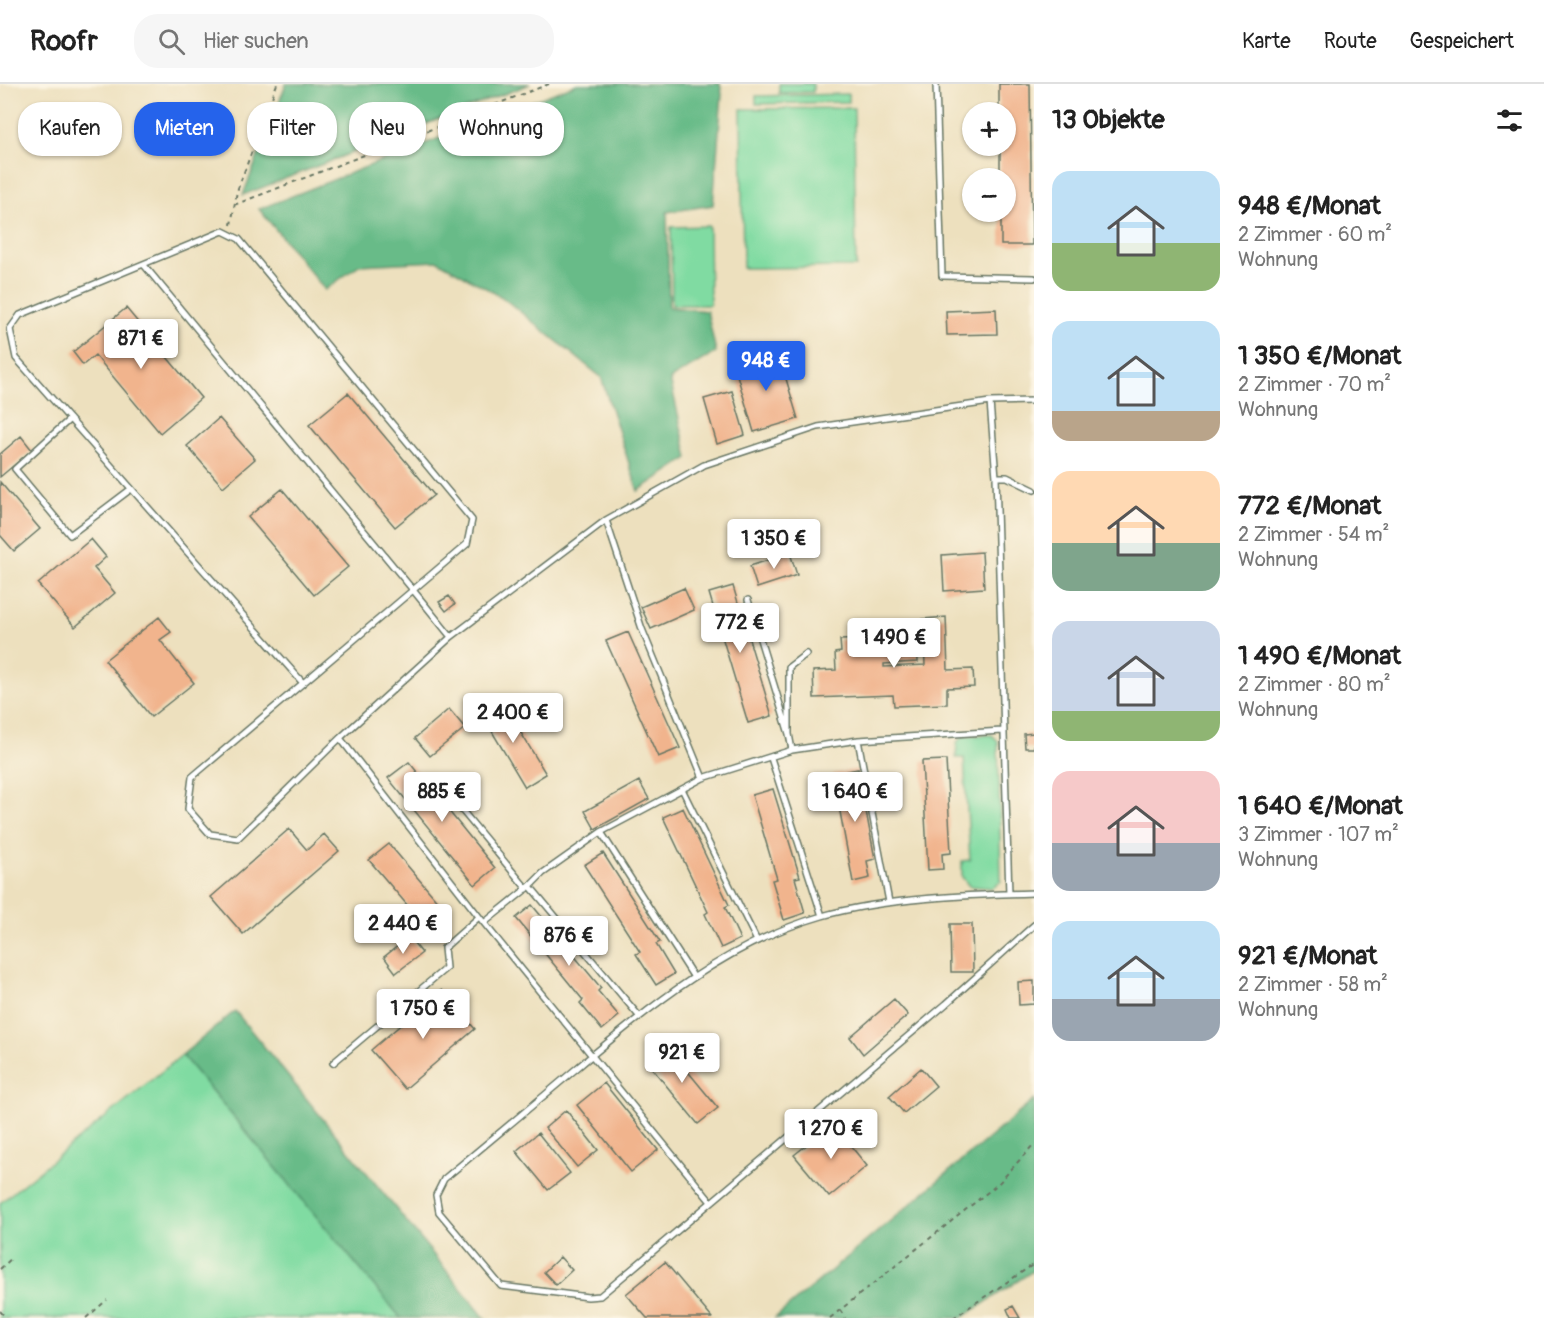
<!DOCTYPE html>
<html lang="de">
<head>
<meta charset="utf-8">
<style>
	body { margin:0; font-family:Pangolin,sans-serif; background:#f6f6f6; color:#222; height:100vh; display:flex; flex-direction:column; font-size:22px; white-space:nowrap }
	* { box-sizing:border-box; margin:0 }
	p { font-size:20px; color:#767676 }
	.icon { flex:none; width:33px; height:33px; fill:none; stroke:currentColor; stroke-width:2; stroke-linecap:round; stroke-linejoin:round }
	.map { position:relative; flex:1; overflow:hidden }
	.details { display:flex; flex-direction:column; background:#fff; width:510px }
	.details>* { flex:none }
	.guide { position:absolute; left:18px; top:18px; width:570px; height:54px; display:flex; gap:12px }
	.fabs { position:absolute; left:962px; top:18px; display:grid; gap:12px }
	.fabs a { display:grid; place-items:center; width:54px; height:54px; border-radius:50%; background:#fff; box-shadow:0 2px 4px #0004; font-size:30px }
	.price { position:absolute; translate:-50% -51px; padding:0 14px; border-radius:6px; background:#fff; color:#222; font-size:20px; line-height:39px; filter:drop-shadow(0 2px 3px #0008) }
	.price::after { content:''; position:absolute; left:50%; top:36px; width:18px; height:14px; margin-left:-9px; background:inherit; clip-path:polygon(0 0,100% 0,50% 100%) }
	.price.selected { background:#2563eb; color:#fff }
	ul { padding:0; list-style:none }
	li { display:flex; align-items:center; gap:18px; height:150px; padding:0 18px }
	li span { display:grid; place-items:center; flex:none; width:168px; height:120px; border-radius:18px; color:#555 }
	li>.icon { margin-inline-start:auto }
	span .icon { width:72px; height:72px; fill:#fffc; stroke-width:1 }
	li b { font-size:26px }
	h2 { display:flex; justify-content:space-between; align-items:center; height:72px; padding:0 18px; font-size:26px }
	.chip { padding:0 21px; border-radius:24px; background:#fff; box-shadow:0 2px 4px #0004; font-size:21px; line-height:54px }
	.chip.selected { background:#2563eb; color:#fff }
	header { display:flex; align-items:center; gap:36px; box-sizing:border-box; height:84px; padding:0 30px; background:#fff; border-bottom:2px solid #e0e0e0 }
	header strong { font-size:28px }
	nav { display:flex; gap:33px; margin-inline-start:auto; font-size:21px }
	.search { width:420px; height:54px; background:#f6f6f6; display:flex; align-items:center; gap:15px; box-sizing:border-box; padding:0 21px; border-radius:24px; color:#767676; font-size:22px }
	main { display:flex; flex:1; min-height:0 }
	.map>svg:first-child { display:block }
	.green { fill:#80dba2; stroke:#508c6b; stroke-width:1.5 }
	.forest { fill:#68bb88; stroke:#447c5e; stroke-width:1.5 }
	.building { fill:#f1b48d }
	.lines { fill:none; stroke-linecap:round; stroke-linejoin:round }
	.lane-casing { stroke:#677664; stroke-width:8 }
	.path { stroke:#677664; stroke-width:2; stroke-dasharray:4.5 4.5; stroke-linecap:butt }
	.lane { stroke:#fff; stroke-width:5 }
</style>
</head>
<body>
<header>
<strong>Roofr</strong>
<div class="search"><svg class="icon" aria-label="search" viewBox="0 0 24 24"><circle cx="10" cy="10" r="6"/><path d="M15 15l6 6"/></svg>Hier suchen</div>
<nav><a>Karte</a><a>Route</a><a>Gespeichert</a></nav>
</header>
<main>
<div class="map">
<svg width="1034" height="1234" viewBox="0 0 1034 1234">
	<rect width="100%" height="100%" fill="#fcf5e5"/>
	<filter id="ink" filterUnits="userSpaceOnUse"><feTurbulence type="fractalNoise" baseFrequency=".0167" numOctaves="2"/><feDisplacementMap in="SourceGraphic" scale="12" xChannelSelector="R" yChannelSelector="G"/><feConvolveMatrix kernelMatrix="1 2 1 2 8 2 1 2 1" color-interpolation-filters="sRGB"/></filter>
	<filter id="wash" filterUnits="userSpaceOnUse"><feTurbulence type="fractalNoise" baseFrequency=".008" numOctaves="4" result="noise"/><feDisplacementMap in="SourceGraphic" scale="24" xChannelSelector="R" yChannelSelector="G"/><feGaussianBlur stdDeviation="1.35" result="paint"/><feColorMatrix in="noise" values="0 0 0 0 0 0 0 0 0 0 0 0 0 0 0 0 0 1.4 0 .05"/><feComposite in="paint" operator="in"/></filter>
	<g filter="url(#wash)">
		<rect width="100%" height="100%" fill="#ede0be"/>
		<path class="green" d="M779,0H813V8L779,9Z
			M849,10V18L756,20V12Z
			M854,24L856,183L743,184L741,25Z
			M709,142L710,221H672L671,143Z
			M992,651L998,657L1001,797L993,804L969,802L962,793V777L970,776L964,674H956L957,658L964,652Z
			M182,971L401,1234H0V1119Z"/>
		<path class="forest" d="M286,0H530L243,111Z
			M577,0H720L722,10L713,121L667,128L669,223L707,227L716,268L670,295L688,374L638,407L601,293L502,213L438,177L359,181L325,206L259,125Z
			M235,927L485,1234H401L182,971Z
			M1034,1016V1186L962,1234H775Z"/>
		<g id="blocks">
			<path class="building" d="M999,0H1030L1032,161H1001V128H1005V94H1000V62H1005V28H999Z
				M126,224L201,314L160,349L95,271L83,281L73,268Z
				M996,225L997,250L947,251L946,227Z
				M778,268L798,335L754,348L734,281Z
				M732,307L745,351L717,360L704,315Z
				M348,309L434,411L395,443L309,341Z
				M219,334L255,375L223,403L187,362Z
				M21,352L32,366L0,393V370Z
				M0,398L40,445L14,467L0,451Z
				M282,405L348,483L314,511L248,433Z
				M91,455L106,473L94,484L115,509L75,543L38,500Z
				M982,468L984,504L944,507L942,471Z
				M790,469L797,491L757,504L750,482Z
				M733,502L772,632L748,639L709,509Z
				M684,504L694,526L651,545L641,523Z
				M449,512L455,520L446,527L439,518Z
				M159,533L171,548L160,556L194,599L151,633L105,576Z
				M946,533L948,586L973,585L974,603L947,604V620L894,622L893,611L814,614L813,587L836,586L835,569L841,568L840,556L917,553L918,578L884,580V583L925,581L923,535Z
				M628,548L680,664L658,673L606,557Z
				M501,616L546,690L525,703L481,629Z
				M449,625L465,644L430,672L415,654Z
				M1034,649V664H1025L1024,650Z
				M946,676L951,769L942,770L943,785L928,786L922,677Z
				M409,678L495,784L475,801L388,694Z
				M858,685L875,775L867,777L870,794L853,798L833,690Z
				M639,697L649,715L595,745L585,727Z
				M773,705L800,793L795,794L805,829L784,836L772,796L777,795L752,711Z
				M683,724L729,821L725,823L740,855L721,864L705,830L708,828L663,733Z
				M289,745L307,766L324,750L339,767L243,850L211,813Z
				M389,760L439,819L419,835L369,776Z
				M603,769L660,858L656,860L674,890L656,901L636,870L640,868L584,781Z
				M532,821L601,904L598,907L619,932L602,946L580,919L583,916L516,834Z
				M950,840H972L973,888H951Z
				M409,853L422,869L396,889L384,873Z
				M1034,897V920L1019,921L1018,898Z
				M442,906L475,945L405,1005L371,966Z
				M894,915L908,931L863,970L850,953Z
				M666,961L718,1024L698,1040L646,977Z
				M921,984L936,1002L904,1029L889,1012Z
				M604,999L658,1066L631,1088L577,1021Z
				M566,1026L598,1066L577,1083L545,1044Z
				M833,1040L867,1082L829,1113L794,1071Z
				M538,1049L570,1089L548,1106L516,1067Z
				M560,1173L572,1186L556,1201L544,1188Z
				M665,1178L712,1234H647L626,1210Z
				M1013,1222L1020,1234H1011L1007,1225Z"/>
		</g>
	</g>
	<g filter="url(#ink)">
		<use href="#blocks" fill-opacity="0" stroke="#677664" stroke-width="1.5"/>
		<g class="lines">
			<defs>
				<path id="lane" d="M936,0L942,192L1034,194
					M144,181L413,506L467,460L472,436L239,155L223,147L20,231L10,245L16,274L303,599
					M990,318L996,393L1009,810
					M70,335L15,385L70,451L131,405
					M996,393H1007L1034,406
					M606,436L642,545L703,694
					M748,516L789,650
					M451,553L413,506L192,693L188,725L210,750L238,754L340,654L451,553L606,436L704,381L818,343L990,318L1034,317
					M340,654L484,839L711,1118
					M858,656L889,818
					M792,666L789,650V583L806,570
					M771,674L822,832
					M436,695L527,805
					M682,705L757,857
					M601,748L693,892
					M530,802L639,932
					M1034,809C968,811 885,814 822,832C727,859 651,922 577,984C533,1021 489,1058 444,1095L436,1111L439,1128L501,1202L588,1213L600,1212L946,920L1034,841
					M484,839L530,802L543,789L601,748L703,694L792,666L858,656L1002,647
					M333,979L446,884L444,864L479,833"/>
			</defs>
			<use href="#lane" class="lane-casing"/>
			<path class="path" d="M234,121L549,0
				M231,141L237,107L277,0
				M0,1185L13,1173
				M840,1226L845,1234
				M0,1227L6,1234
				M86,1234L107,1216
				M830,1234L998,1100L1034,1060
				M953,1234L1034,1180"/>
			<use href="#lane" class="lane"/>
		</g>
	</g>
</svg>
<div class="fabs">
<a>+</a>
<a>−</a>
</div>
<b class="price" style="left:141px;top:286px">871 €</b>
<b class="price selected" style="left:766px;top:308px">948 €</b>
<b class="price" style="left:774px;top:486px">1 350 €</b>
<b class="price" style="left:740px;top:570px">772 €</b>
<b class="price" style="left:894px;top:585px">1 490 €</b>
<b class="price" style="left:513px;top:660px">2 400 €</b>
<b class="price" style="left:442px;top:739px">885 €</b>
<b class="price" style="left:855px;top:739px">1 640 €</b>
<b class="price" style="left:403px;top:871px">2 440 €</b>
<b class="price" style="left:569px;top:883px">876 €</b>
<b class="price" style="left:423px;top:956px">1 750 €</b>
<b class="price" style="left:682px;top:1000px">921 €</b>
<b class="price" style="left:831px;top:1076px">1 270 €</b>
<div class="guide">
<a class="chip">Kaufen</a>
<a class="chip selected">Mieten</a>
<a class="chip">Filter</a>
<a class="chip">Neu</a>
<a class="chip">Wohnung</a>
</div>
</div>
<section class="details">
<h2>13 Objekte<svg class="icon" aria-label="filters" viewBox="0 0 24 24"><path d="M4 7h16M4 17h16"/><circle cx="9" cy="7" r="2"/><circle cx="15" cy="17" r="2"/></svg></h2>
<ul>
<li><span style="background:linear-gradient(#bfe0f5 60%,#8fb573 0)"><svg class="icon" aria-label="home" viewBox="0 0 24 24"><path d="M3 11l9-7 9 7M6 9v11h12V9"/></svg></span><div><b>948 €/Monat</b><p>2 Zimmer · 60 m²</p><p>Wohnung</p></div></li>
<li><span style="background:linear-gradient(#bfe0f5 75%,#b9a48a 0)"><svg class="icon" aria-label="home" viewBox="0 0 24 24"><path d="M3 11l9-7 9 7M6 9v11h12V9"/></svg></span><div><b>1 350 €/Monat</b><p>2 Zimmer · 70 m²</p><p>Wohnung</p></div></li>
<li><span style="background:linear-gradient(#ffd9b3 60%,#7fa58c 0)"><svg class="icon" aria-label="home" viewBox="0 0 24 24"><path d="M3 11l9-7 9 7M6 9v11h12V9"/></svg></span><div><b>772 €/Monat</b><p>2 Zimmer · 54 m²</p><p>Wohnung</p></div></li>
<li><span style="background:linear-gradient(#c9d6e8 75%,#8fb573 0)"><svg class="icon" aria-label="home" viewBox="0 0 24 24"><path d="M3 11l9-7 9 7M6 9v11h12V9"/></svg></span><div><b>1 490 €/Monat</b><p>2 Zimmer · 80 m²</p><p>Wohnung</p></div></li>
<li><span style="background:linear-gradient(#f6c9c9 60%,#9aa5b1 0)"><svg class="icon" aria-label="home" viewBox="0 0 24 24"><path d="M3 11l9-7 9 7M6 9v11h12V9"/></svg></span><div><b>1 640 €/Monat</b><p>3 Zimmer · 107 m²</p><p>Wohnung</p></div></li>
<li><span style="background:linear-gradient(#bfe0f5 65%,#9aa5b1 0)"><svg class="icon" aria-label="home" viewBox="0 0 24 24"><path d="M3 11l9-7 9 7M6 9v11h12V9"/></svg></span><div><b>921 €/Monat</b><p>2 Zimmer · 58 m²</p><p>Wohnung</p></div></li>
</ul>
</section>
</main>
</body>
</html>
